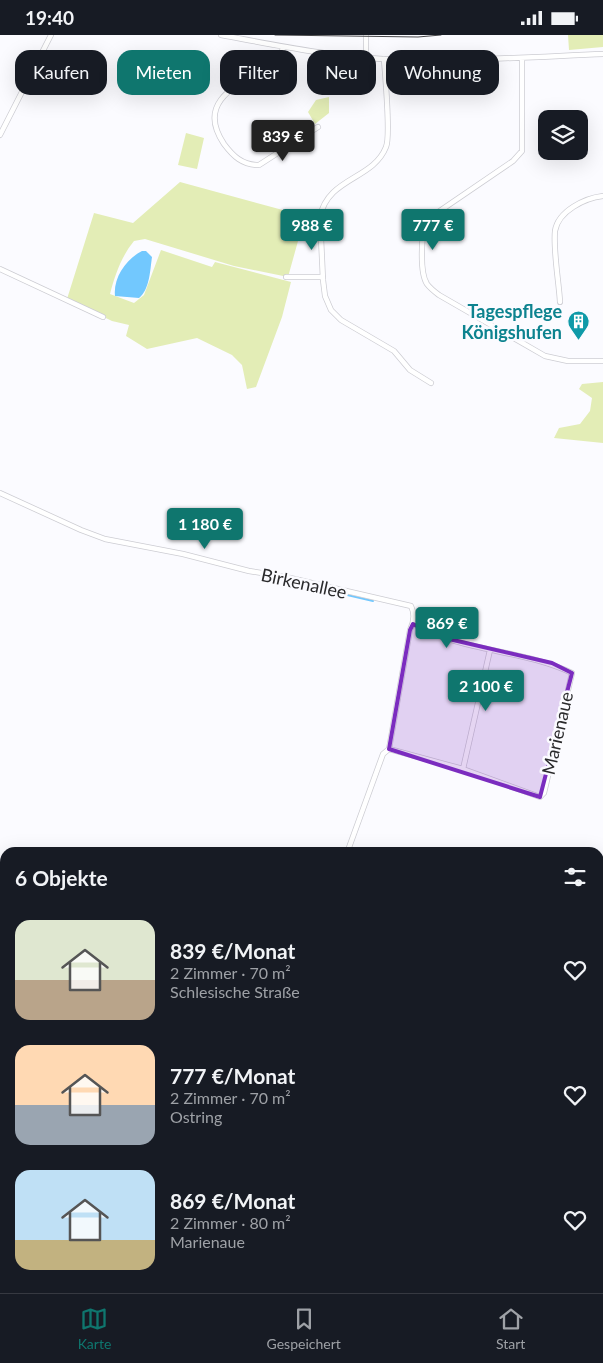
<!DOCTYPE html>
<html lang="de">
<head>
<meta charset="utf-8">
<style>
	body { margin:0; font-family:Lato,sans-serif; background:#20242c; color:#f1f3f6; height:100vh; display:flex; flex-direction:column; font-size:19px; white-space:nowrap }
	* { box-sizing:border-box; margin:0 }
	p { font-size:16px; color:#9ea1a6 }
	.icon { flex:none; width:28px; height:28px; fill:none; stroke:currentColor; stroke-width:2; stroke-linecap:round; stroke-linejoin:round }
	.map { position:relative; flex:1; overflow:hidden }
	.side { position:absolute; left:0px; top:812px; width:604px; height:446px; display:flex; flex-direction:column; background:#171b24; border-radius:15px 15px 0 0; box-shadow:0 5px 20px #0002 }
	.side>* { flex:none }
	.guide { position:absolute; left:15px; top:15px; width:574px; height:45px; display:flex; gap:10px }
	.buttons { position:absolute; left:538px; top:75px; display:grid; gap:10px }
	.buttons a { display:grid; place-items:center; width:50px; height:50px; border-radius:10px; background:#171b24; box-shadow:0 5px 20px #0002; font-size:25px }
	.price { position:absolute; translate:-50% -42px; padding:0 11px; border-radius:5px; background:#0f766e; color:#fff; font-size:16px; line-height:32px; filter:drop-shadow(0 1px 2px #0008) }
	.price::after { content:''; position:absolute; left:50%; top:30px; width:15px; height:11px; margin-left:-8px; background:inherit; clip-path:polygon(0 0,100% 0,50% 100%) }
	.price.selected { background:#222; color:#fff }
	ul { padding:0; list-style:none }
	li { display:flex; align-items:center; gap:15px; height:125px; padding:0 15px }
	li span { display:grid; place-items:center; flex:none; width:140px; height:100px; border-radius:15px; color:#555 }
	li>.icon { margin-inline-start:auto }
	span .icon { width:60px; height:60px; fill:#fffc; stroke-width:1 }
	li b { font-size:21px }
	h2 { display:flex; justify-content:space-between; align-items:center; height:60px; padding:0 15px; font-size:21px }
	.chip { padding:0 18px; border-radius:15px; background:#171b24; box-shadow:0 5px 20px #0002; font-size:18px; line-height:45px }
	.chip.selected { background:#0f766e; color:#fff }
	.status { display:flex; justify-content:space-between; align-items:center; height:35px; padding:0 25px; background:#171b24; direction:ltr }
	.status svg { height:14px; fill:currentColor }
	.dock { display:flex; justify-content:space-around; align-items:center; height:70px; border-top:1px solid #363941; background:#171b24; font-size:14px; color:#9ea1a6 }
	.dock a { display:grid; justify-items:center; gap:2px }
	.dock .selected { color:#0f766e }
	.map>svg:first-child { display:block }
	.green { fill:#e3edb6 }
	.water { fill:#72c8fe }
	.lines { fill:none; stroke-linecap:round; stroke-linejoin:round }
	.stream { stroke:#72c8fe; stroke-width:2 }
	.street-casing { stroke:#cdcdd3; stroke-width:6 }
	.street { stroke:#fff; stroke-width:4.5 }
	.tram { stroke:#454547; stroke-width:1 }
	.marked { fill:#7b2cbf; fill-opacity:0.2; stroke:#7b2cbf; stroke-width:4; stroke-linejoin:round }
	.labels { text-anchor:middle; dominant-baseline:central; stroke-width:5; stroke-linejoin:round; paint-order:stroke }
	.culture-label { font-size:18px; font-weight:bold; fill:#0d838f; stroke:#fbfbff; text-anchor:end }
	.street-label { font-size:18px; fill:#2a2a2c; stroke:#fbfbff }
</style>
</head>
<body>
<div class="status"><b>19:40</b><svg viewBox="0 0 49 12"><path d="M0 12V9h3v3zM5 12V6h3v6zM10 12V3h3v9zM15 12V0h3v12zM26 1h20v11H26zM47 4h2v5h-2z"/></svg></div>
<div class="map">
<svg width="603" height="1258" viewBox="0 0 603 1258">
	<rect width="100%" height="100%" fill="#fbfbff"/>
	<path class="green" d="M568,0H603V12L569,15Z
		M329,62V78L315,89L308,77L316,65Z
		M186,98L204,103L197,134L178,130Z
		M180,147L305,181L288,242L234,231L145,204L134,206C121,222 115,240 110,259L134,268L144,260L161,215L212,232L215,227L291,247L282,282L256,352L247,354L242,330L232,320L197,303L147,314L126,301L129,290L112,286L67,264L94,178L133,188Z
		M603,347V408L554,403L559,393L580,389L590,376L592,363L579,354L582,349Z
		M0,1130L5,1131V1250H0Z
		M335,1254H553L560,1258H342Z"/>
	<path class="water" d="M142,216H146L152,222C150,235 150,254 139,263L115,261C113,243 126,224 142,216Z"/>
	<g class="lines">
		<path class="stream" d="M270,542L373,566
			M0,1029L5,1031
			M382,1254L390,1258
			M178,1258V1254"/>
		<defs>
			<path id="street" d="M221,0C275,10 328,21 383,24C456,27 530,22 603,19
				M283,12L281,21L277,26C245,47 193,63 224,109C233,121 242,130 259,130L318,92
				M366,22V0
				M522,23V116L513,126L425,186C422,200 419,237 427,249C430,253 435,257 439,260L545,321L568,326H603
				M384,24C385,40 391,101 386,112C373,145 328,142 320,182L323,245L325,261L331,275L341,285L394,316L410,335L431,348
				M0,100L51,0
				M0,234L103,282
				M286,242H323
				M560,267C559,248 553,215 555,196C558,176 585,163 603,161
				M0,458L81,495L105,504L183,519L249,536L286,542L411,571C415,579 414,587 410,595L389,714L383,719L347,818
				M389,714L463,734L540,762L544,758L572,638C521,614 462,617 413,589
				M463,734L490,615
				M0,925L5,927
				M599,1212L603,1214"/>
		</defs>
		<use href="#street" class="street-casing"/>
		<use href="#street" class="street"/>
		<path class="tram" d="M275,0L418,2L441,0"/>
	</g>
	<path class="marked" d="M413,589L436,601L552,628L572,638L540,762L389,714L410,595Z"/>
	<defs>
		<symbol id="building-pin" viewBox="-11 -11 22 30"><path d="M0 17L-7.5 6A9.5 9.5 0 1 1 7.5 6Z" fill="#0f9aa8" stroke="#fbfbff"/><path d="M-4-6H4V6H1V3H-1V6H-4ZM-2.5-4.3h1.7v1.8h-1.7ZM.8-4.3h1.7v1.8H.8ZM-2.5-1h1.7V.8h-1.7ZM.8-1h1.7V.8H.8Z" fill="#fff"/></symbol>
	</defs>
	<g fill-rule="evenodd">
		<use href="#building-pin" x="566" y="274" width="25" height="34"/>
	</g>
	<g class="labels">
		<g class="culture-label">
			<text x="562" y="276">Tagespflege<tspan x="562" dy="21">Königshufen</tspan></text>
		</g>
		<g class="street-label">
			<text transform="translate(304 548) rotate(12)">Birkenallee</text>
			<text transform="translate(557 698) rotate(-77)">Marienaue</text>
		</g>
	</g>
</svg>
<div class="buttons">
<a><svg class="icon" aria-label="layers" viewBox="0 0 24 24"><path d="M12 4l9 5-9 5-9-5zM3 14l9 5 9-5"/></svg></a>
</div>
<b class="price selected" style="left:283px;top:127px">839 €</b>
<b class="price" style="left:312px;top:216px">988 €</b>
<b class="price" style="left:433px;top:216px">777 €</b>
<b class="price" style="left:205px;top:515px">1 180 €</b>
<b class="price" style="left:447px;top:614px">869 €</b>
<b class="price" style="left:486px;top:677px">2 100 €</b>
<div class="guide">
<a class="chip">Kaufen</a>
<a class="chip selected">Mieten</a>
<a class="chip">Filter</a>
<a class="chip">Neu</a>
<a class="chip">Wohnung</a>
</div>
<section class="side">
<h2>6 Objekte<svg class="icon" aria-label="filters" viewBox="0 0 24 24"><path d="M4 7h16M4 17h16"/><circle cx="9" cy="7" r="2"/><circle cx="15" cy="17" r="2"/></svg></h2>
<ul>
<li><span style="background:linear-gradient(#dfe7d0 60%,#b9a48a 0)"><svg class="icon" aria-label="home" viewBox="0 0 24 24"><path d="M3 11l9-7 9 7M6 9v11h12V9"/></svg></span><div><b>839 €/Monat</b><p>2 Zimmer · 70 m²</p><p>Schlesische Straße</p></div><svg class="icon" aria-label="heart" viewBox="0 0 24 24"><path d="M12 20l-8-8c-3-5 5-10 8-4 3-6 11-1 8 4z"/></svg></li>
<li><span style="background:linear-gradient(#ffd9b3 60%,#9aa5b1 0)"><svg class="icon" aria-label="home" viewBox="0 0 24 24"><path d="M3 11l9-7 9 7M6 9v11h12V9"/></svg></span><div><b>777 €/Monat</b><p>2 Zimmer · 70 m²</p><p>Ostring</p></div><svg class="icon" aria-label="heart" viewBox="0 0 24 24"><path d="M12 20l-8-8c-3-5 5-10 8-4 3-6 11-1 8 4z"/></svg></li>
<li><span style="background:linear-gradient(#bfe0f5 70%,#c2b280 0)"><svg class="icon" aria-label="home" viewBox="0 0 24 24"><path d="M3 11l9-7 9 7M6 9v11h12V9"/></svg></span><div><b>869 €/Monat</b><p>2 Zimmer · 80 m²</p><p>Marienaue</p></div><svg class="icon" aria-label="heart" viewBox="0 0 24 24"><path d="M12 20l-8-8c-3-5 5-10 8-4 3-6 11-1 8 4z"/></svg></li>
</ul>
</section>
</div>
<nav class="dock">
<a class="selected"><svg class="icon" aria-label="map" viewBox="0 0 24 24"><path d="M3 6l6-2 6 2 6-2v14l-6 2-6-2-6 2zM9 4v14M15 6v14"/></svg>Karte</a>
<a><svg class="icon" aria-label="saved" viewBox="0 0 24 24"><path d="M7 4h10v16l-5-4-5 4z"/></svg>Gespeichert</a>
<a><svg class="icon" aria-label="home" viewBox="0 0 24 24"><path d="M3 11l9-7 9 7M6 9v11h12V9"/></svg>Start</a>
</nav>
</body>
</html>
